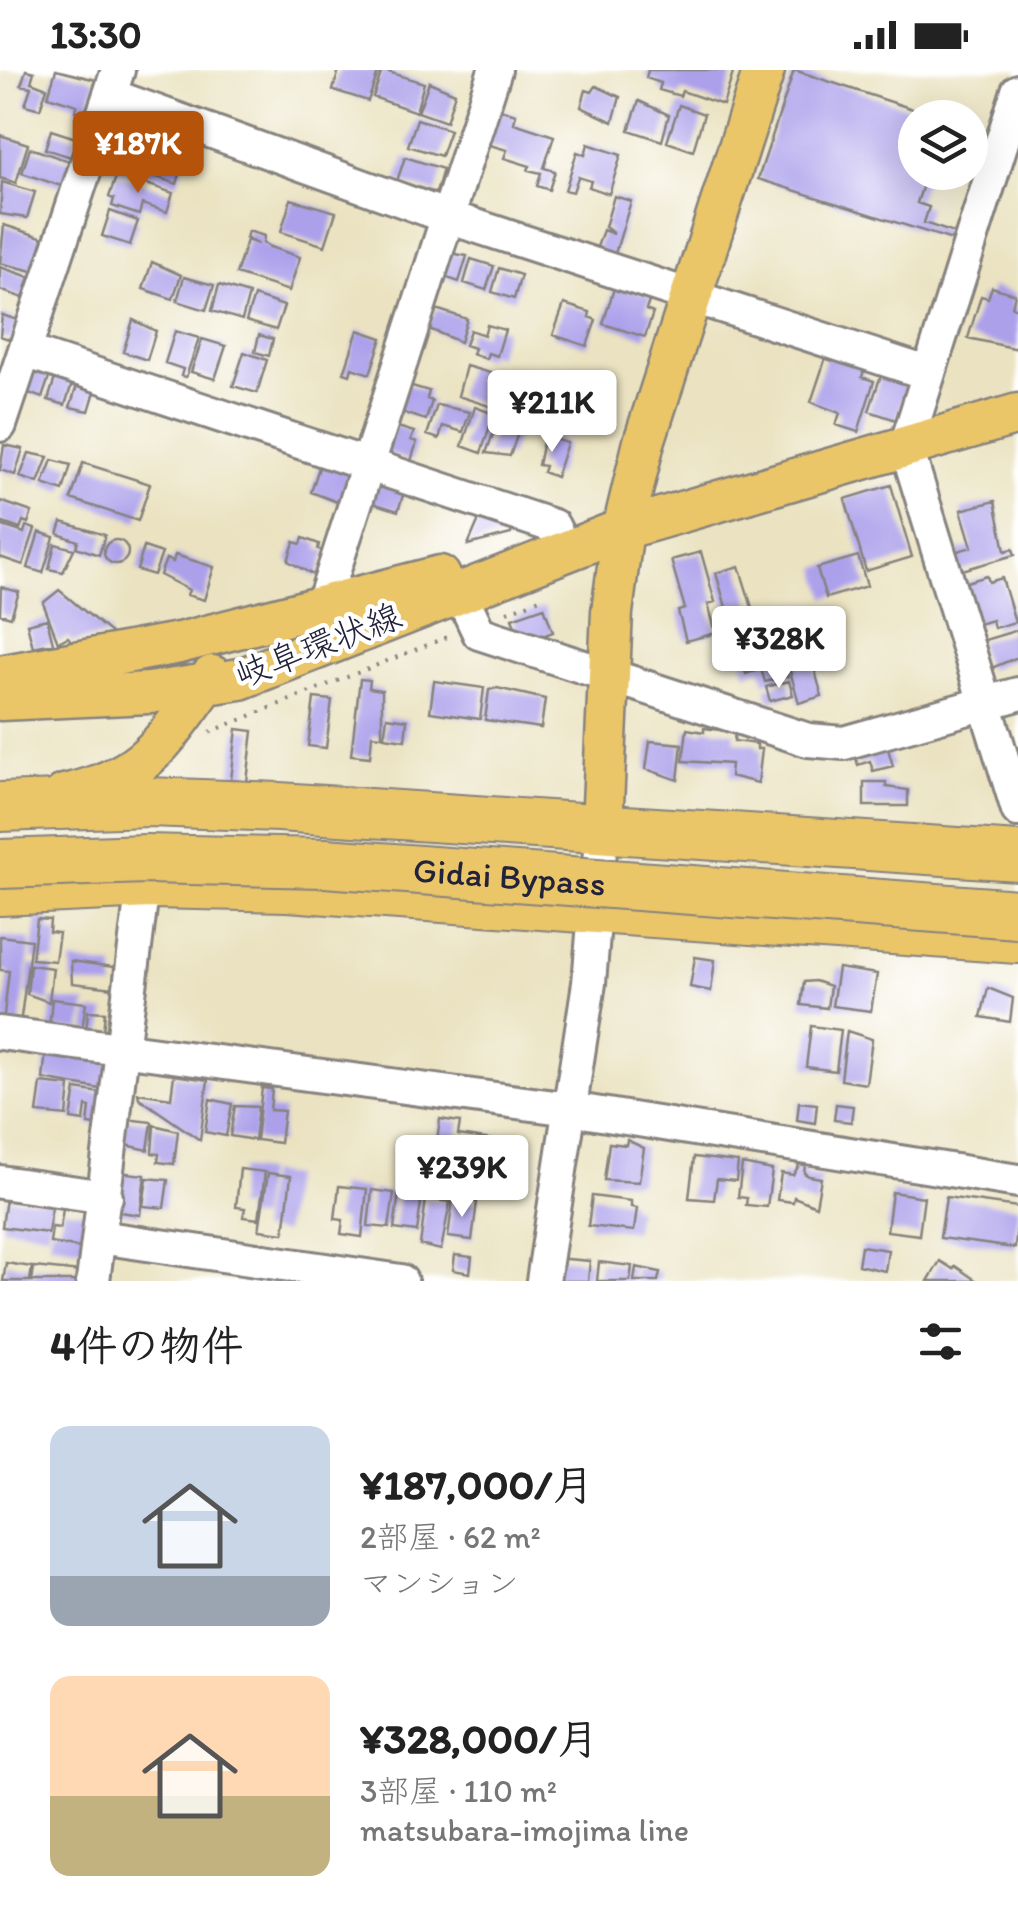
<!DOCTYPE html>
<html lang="ja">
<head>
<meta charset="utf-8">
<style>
	body { margin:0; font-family:Itim,"Klee One",sans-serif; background:#f6f6f6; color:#222; height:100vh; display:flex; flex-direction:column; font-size:38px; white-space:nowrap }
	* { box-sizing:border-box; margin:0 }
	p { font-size:32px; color:#767676 }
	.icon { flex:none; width:55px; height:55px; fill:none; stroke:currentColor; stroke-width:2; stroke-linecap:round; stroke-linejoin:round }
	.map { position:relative; height:1211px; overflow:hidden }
	.drawer { display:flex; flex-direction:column; background:#fff; flex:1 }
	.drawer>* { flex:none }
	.buttons { position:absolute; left:898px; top:30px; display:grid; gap:20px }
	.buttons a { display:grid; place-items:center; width:90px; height:90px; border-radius:50%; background:#fff; box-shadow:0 10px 40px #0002; font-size:50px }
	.price { position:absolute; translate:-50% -85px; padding:0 22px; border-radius:10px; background:#fff; color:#222; font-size:32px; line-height:65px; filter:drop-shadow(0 2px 5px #0008) }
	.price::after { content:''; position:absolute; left:50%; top:60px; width:30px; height:22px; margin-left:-15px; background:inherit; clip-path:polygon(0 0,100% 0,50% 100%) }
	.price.current { background:#b45309; color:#fff }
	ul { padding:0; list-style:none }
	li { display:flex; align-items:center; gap:30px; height:250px; padding:0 50px }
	li span { display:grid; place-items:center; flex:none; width:280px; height:200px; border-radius:20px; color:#555 }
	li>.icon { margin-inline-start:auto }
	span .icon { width:120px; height:120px; fill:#fffc; stroke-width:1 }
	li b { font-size:42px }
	h2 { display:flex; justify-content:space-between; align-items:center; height:120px; padding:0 50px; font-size:42px }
	.status { display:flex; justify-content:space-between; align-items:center; height:70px; padding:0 50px; background:#fff; direction:ltr }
	.status svg { height:28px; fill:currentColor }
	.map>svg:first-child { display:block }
	.building { fill:#aca0eb }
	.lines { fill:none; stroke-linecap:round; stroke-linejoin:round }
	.minor-casing { stroke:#86827e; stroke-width:38 }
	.major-casing { stroke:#86827e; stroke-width:45 }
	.highway-casing { stroke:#86827e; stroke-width:52 }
	.path { stroke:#86827e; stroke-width:4; stroke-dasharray:2.5 8; stroke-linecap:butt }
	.minor { stroke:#fff; stroke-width:32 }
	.major { stroke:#ebc669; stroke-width:40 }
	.highway { stroke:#ebc669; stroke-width:48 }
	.highway-bridge-casing { stroke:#86827e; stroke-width:52; stroke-linecap:butt }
	.highway-bridge { stroke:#ebc669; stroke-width:48 }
	.labels { text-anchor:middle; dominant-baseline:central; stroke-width:9; stroke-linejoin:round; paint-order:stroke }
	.street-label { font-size:35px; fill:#22223b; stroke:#fff }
</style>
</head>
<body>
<div class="status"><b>13:30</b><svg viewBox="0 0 49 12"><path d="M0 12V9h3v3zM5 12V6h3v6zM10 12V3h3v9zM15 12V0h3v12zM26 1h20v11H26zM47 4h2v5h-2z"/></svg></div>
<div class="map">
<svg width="1018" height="1211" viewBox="0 0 1018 1211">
	<rect width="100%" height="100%" fill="#fff"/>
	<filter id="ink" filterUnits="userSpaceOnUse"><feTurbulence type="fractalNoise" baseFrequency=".01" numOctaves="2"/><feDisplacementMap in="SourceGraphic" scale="20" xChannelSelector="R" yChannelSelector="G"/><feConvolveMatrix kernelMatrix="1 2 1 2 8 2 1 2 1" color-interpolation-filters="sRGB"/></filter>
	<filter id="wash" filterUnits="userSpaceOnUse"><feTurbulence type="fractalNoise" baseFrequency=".0048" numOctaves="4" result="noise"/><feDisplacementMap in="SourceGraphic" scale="40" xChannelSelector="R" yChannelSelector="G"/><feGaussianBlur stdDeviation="2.25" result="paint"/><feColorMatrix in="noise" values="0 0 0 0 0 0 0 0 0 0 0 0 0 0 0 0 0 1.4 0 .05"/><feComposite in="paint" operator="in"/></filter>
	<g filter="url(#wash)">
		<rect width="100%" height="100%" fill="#eae2c0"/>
		<g id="blocks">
			<path class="building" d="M26,0L34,2L31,12L47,18L40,39L25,35L31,17L21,15Z
				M56,0L96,10L85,44L75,41L77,35L48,26Z
				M339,0H379L368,31L333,20Z
				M382,0L424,13L416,42L373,27Z
				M648,0H734L723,35L682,21L680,26L659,20L661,13L646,8Z
				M794,0L937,47L915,48V102H927L917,133L929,137L924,153L954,163L952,170L758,109Z
				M429,12L455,23L446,52L418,42Z
				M596,16L620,27L613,52L581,37L586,20L592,22Z
				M639,31L669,45L662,71L629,60Z
				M679,35L704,44L693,81L667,72Z
				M490,36L516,44L514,53L554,66L544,98L555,101L549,120L537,116L541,103L528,100L530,96L504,88L507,80L479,72Z
				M417,49L450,60L441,86L408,76Z
				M51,60L76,68L71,87L45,79Z
				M130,60L149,67L136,106L99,94L110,63L127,69Z
				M0,65L28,74L16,113L0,108Z
				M149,73L185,88L177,114L141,102Z
				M588,74L621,85L609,124L589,117L591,111L578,107L573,122L565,120L577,82L585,85Z
				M30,78L72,92L64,117L22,103Z
				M405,87L443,99L436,123L397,111Z
				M117,104L173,123L167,142L142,134L139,145L112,136L114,129L109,127Z
				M2,112L35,122L27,148L0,144Z
				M614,126L631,131L614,187L596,180L603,160L614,164L605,157Z
				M291,129L336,142L325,176L281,162Z
				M110,141L138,151L130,175L102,166Z
				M4,155L44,168L33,201L0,193Z
				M248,161L264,166L263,173L270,177L300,187L289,221L236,204L247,170L258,174L246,168Z
				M444,182L467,186L459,212L436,204Z
				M471,189L494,196L486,220L464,213Z
				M152,192L181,205L173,229L143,219Z
				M0,197L30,207L23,228L0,220Z
				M499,198L521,205L514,229L492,222Z
				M184,207L214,215L206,240L177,231Z
				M219,215L249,224L242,250L212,241Z
				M615,215L651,226L646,240L653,243L645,267L603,254Z
				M992,217L1015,224L1012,237L1018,239V279L968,268L981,226L988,228Z
				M254,226L284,236L276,260L246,251Z
				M564,234L590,242L589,247L596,250L587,276L553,265Z
				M436,239L467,249L460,272L427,258Z
				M2,245L18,250L11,270L0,266Z
				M133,250L156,261L147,290L123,282Z
				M487,255L505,260L497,286L488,283L486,289L472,284L474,278L465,275L470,260L484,265Z
				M358,260L382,268L370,304L352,298L350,305L344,303Z
				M175,261L199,268L186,307L181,306L183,299L165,293Z
				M259,265L273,269L269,286L255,282Z
				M202,269L226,276L215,309L191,302Z
				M244,282L267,290L257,323L233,316Z
				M827,284L865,297L862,307L874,311L858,362L836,355L840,343L811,332Z
				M35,296L51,302L42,328L26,322Z
				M466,296L504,307L495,338L458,326Z
				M883,299L910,308L896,350L869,341Z
				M57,302L74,308L65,335L48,330Z
				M79,309L97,315L89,341L70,337Z
				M513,310L543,319L537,336L529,333L526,343L504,336Z
				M402,313L429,321L427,329L432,331L426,350L394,340Z
				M550,323L582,332L573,357L550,349L552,342L544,339Z
				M437,335L470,342L463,362L443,356L439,369L427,365Z
				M475,337L494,344L481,383L462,376Z
				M498,350L520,357L510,386L486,383Z
				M385,353L414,362L411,370L417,372L411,391L377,380Z
				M544,366L567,373L556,407L543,402L545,396L538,395Z
				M4,375L23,379L15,405L0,400Z
				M29,383L48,387L38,413L20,407Z
				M52,390L71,395L63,421L43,414Z
				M321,391L350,400L340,433L311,422Z
				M83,393L150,414L138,451L71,429Z
				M373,408L405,419L398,441L366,431Z
				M891,415L912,487L866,501L845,429Z
				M0,431L32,442L28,453L23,451L20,459L0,452Z
				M995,431L1005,481L1013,479L1015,485L959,501L954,482L972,477L961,440Z
				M483,440L515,451L511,464L468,475Z
				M62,452L105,465L99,485L76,477L78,471L58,464Z
				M0,455L24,463L26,456L35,459L23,495L0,487Z
				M39,462L54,467L43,503L28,498Z
				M303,468L319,474L318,479L326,481L317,507L288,491L294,472L301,474Z
				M104 482a12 12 0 1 1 24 0a12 12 0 1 1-24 0Z
				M55,474L74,479L63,502L49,499Z
				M144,477L162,483L154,505L137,500Z
				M701,482L715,532L708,534L716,563L686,571L678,541L685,539L671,490Z
				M175,485L214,497L204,530L187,525L189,520L160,505L166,489L173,492Z
				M858,486L867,516L826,528L817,498Z
				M739,496L754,544L730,551L716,503Z
				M987,506L989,512L1002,508L1015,552L994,558L992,550L975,555L963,513Z
				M1,517L19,522L11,547L0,544Z
				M59,520L112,564L72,572L68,567L58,572L43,533Z
				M544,537L553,562L534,569L532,562L519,567L512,548Z
				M47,549L53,573L33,577L27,554Z
				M802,556L822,626L799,633L779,562Z
				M1018,560V587L987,600L978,572Z
				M775,563L788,606L765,612L761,599L746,604L737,574Z
				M360,609L370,610L369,618L382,620V666L372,665L370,687L351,685Z
				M434,611L484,618L480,649L430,642Z
				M789,611L793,625L770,631L766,617Z
				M497,618L545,629L541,658L485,650L489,620Z
				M314,628L332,630L326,678L308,676Z
				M387,647L407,650L405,670L384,667Z
				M704,658L735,662L734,671L757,674V679H762L758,713L730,706L731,694L683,691L687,659L704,662Z
				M237,659L253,661L247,712L231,710Z
				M650,671L682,674L678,710L646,699Z
				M886,672L893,696L873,701L870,691L858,695L854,681Z
				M864,712H886V717L908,720V736H864Z
				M37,849L50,850L49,862L59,863L55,891L32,889Z
				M0,866L31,870L20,955L3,953L9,901L0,900Z
				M695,887L715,890L711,921L690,917Z
				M71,891L114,897V918L72,913Z
				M30,895L53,898L49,932L27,924Z
				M838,898L877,904L871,941L832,936Z
				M815,911L830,916L827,938L801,935L804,912Z
				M988,918L1013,928L1010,952L981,947Z
				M52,929L86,933L82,960L49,959Z
				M88,941L105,942L103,962L86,961Z
				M811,956L841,960L836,1001L806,997Z
				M847,961L872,969L866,1014L841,1010Z
				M46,981L109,991L106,1020L43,1009Z
				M174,1005L208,1010L200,1070L139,1028L138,1023L171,1028Z
				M41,1013L70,1016L67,1046L37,1043Z
				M262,1018L272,1019L270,1040L284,1041L280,1073L256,1070Z
				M76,1019L107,1024L103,1056L88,1054L90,1037L86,1036L84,1051L71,1049Z
				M210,1029L232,1034L226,1066L205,1062Z
				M799,1032L817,1034L815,1053L797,1050Z
				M836,1034L853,1036L851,1052L834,1050Z
				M235,1036L258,1037L254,1070L230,1066Z
				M125,1049L152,1052L148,1080L122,1074Z
				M440,1049L460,1052L458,1065L500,1071L497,1089L488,1087L483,1123L431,1115Z
				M154,1055L178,1061L174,1094L158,1092L159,1084L152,1083Z
				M627,1070L644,1078L639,1112L604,1110L609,1073L626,1075Z
				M694,1087L738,1092L736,1111L717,1109L714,1130L689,1128Z
				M742,1094L772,1100L767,1137L746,1135L747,1128L738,1127Z
				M800,1094L805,1095L804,1103L809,1106L821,1108L816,1136L794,1127L793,1132L777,1130L781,1103L793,1105Z
				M240,1099L265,1102L259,1149L243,1147L245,1138L236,1137Z
				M118,1102L145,1105L140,1145L113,1141Z
				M268,1103L291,1106L284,1163L259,1160Z
				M147,1108L168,1110L164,1138L143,1136Z
				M339,1116L367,1119L362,1167L341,1164L343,1150L335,1149Z
				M372,1120L394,1123L389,1158L368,1156Z
				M399,1122L422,1125L417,1162L394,1159Z
				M892,1122L924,1127L919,1165L887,1161Z
				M592,1126L631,1131V1137L637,1138L634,1161L588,1156Z
				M946,1127L1018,1137L1015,1178L940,1168Z
				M6,1128L53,1130L48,1163L2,1157Z
				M426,1129L450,1132L441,1180L420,1175Z
				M453,1129L477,1132L472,1170L448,1167Z
				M63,1139L92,1143L87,1179L50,1173L52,1157L60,1158Z
				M861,1176L888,1180L885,1201L858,1195Z
				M455,1185L472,1187L470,1203L453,1200Z
				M555,1188L590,1191L588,1211H554Z
				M940,1191L953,1199L955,1196L977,1211H928Z
				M599,1192L632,1196L630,1211H597Z
				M6,1193L32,1197L30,1211H3Z
				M34,1197L81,1202L80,1211H32Z
				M636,1197L660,1202L658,1211H634Z"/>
		</g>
	</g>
	<g filter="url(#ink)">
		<use href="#blocks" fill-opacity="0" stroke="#86827e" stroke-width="2.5"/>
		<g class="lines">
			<defs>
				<path id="minor" d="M1018,21L906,376L1018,740
					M110,25L448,147L927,303
					M25,281L553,456L562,474
					M0,355L118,0
					M459,520L479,563L808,670L844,673L1018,624
					M322,537L495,0
					M0,963L570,1039L1018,1111
					M0,1112L106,1127
					M99,1167L401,1211
					M93,1211L143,814
					M543,1211L589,913L602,756"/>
				<path id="major" d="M623,459L644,372L764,0
					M0,606L179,573L440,506
					M0,630L149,623L240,609L623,459
					M64,725C150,706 162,671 212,606
					M602,756L612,542L623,459L1018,344"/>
				<path id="highway" d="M0,737L149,732L279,737L1018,786
					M0,821L150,814L288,817L1018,869"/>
			</defs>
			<use href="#minor" class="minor-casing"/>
			<use href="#major" class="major-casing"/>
			<use href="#highway" class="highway-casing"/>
			<path class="path" d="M507,542L545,527
				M210,662L452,565"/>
			<use href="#minor" class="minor"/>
			<use href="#major" class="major"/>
			<use href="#highway" class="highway"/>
			<defs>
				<g id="highway-bridge">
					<path id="s1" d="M0,794L146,789L325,793L1018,844"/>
				</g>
			</defs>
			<use href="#highway-bridge" class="highway-bridge-casing"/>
			<use href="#highway-bridge" class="highway-bridge"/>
		</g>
	</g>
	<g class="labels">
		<g class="street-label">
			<text transform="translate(318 575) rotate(-21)">岐阜環状線</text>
			<text stroke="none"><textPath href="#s1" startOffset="510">Gidai Bypass</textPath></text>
		</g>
	</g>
</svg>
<div class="buttons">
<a><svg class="icon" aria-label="layers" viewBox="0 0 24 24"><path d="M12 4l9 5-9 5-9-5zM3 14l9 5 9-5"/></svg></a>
</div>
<b class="price current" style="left:138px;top:126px">¥187K</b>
<b class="price" style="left:552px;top:385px">¥211K</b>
<b class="price" style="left:779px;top:621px">¥328K</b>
<b class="price" style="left:462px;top:1150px">¥239K</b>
</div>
<section class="drawer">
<h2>4件の物件<svg class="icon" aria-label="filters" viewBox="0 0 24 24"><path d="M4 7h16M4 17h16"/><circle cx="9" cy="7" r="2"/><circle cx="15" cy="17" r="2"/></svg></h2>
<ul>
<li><span style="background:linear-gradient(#c9d6e8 75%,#9aa5b1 0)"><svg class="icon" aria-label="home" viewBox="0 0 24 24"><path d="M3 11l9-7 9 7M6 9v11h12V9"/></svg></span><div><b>¥187,000/月</b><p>2部屋 · 62 m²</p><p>マンション</p></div></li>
<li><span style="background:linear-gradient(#ffd9b3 60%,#c2b280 0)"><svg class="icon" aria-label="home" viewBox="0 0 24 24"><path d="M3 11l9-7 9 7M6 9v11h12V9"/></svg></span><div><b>¥328,000/月</b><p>3部屋 · 110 m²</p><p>matsubara-imojima line</p></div></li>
</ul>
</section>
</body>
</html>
